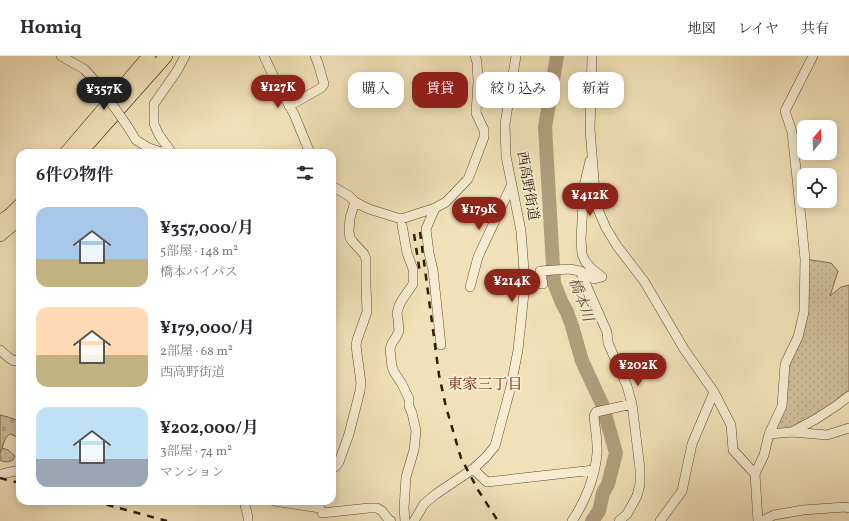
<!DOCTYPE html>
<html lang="ja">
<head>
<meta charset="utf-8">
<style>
	body { margin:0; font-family:Vollkorn,"Noto Serif JP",serif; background:#f2f2f3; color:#2b2b33; height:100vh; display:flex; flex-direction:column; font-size:15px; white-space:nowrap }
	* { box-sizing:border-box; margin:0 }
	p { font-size:13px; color:#7c7c81 }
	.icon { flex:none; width:22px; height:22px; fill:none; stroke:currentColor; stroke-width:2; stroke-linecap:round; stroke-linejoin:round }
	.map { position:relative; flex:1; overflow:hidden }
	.panel { position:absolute; left:16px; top:93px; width:320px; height:356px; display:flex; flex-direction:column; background:#fff; border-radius:12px; box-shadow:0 2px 10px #0003 }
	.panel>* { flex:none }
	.guide { position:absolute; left:348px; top:16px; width:380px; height:36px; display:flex; gap:8px }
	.needle { width:26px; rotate:19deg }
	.tools { position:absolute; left:797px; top:64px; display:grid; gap:8px }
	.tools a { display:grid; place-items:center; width:40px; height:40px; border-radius:8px; background:#fff; box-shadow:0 2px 10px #0003; font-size:20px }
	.price { position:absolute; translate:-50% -34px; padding:0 9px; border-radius:14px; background:#8f2418; color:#fff; font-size:13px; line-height:26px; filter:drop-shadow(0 1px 2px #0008) }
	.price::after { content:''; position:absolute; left:50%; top:24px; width:12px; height:9px; margin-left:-6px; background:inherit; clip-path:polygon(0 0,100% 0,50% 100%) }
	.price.current { background:#222; color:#fff }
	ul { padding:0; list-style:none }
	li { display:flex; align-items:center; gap:12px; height:100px; padding:0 20px }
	li span { display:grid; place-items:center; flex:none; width:112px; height:80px; border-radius:12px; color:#555 }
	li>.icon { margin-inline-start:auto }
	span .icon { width:48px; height:48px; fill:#fffc; stroke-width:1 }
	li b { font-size:17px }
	h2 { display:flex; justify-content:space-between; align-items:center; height:48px; padding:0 20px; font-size:17px }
	.chip { padding:0 14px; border-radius:12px; background:#fff; box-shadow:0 2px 10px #0003; font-size:14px; line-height:36px }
	.chip.current { background:#8f2418; color:#fff }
	header { display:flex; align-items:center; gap:24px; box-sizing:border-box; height:56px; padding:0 20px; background:#fff; border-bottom:1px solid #e1e1e2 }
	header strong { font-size:19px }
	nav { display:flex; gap:22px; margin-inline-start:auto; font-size:14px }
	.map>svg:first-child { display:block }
	.grass { fill:url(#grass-dots); stroke:#806d53 }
	.cemetery { fill:url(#cemetery-stones); stroke:#806d53 }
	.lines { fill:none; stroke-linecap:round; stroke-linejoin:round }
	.river { stroke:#b09e7d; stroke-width:14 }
	.minor-casing { stroke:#604c36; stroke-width:10 }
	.highway-casing { stroke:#301b0b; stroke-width:14 }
	.minor { stroke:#f7ecd1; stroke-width:9 }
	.highway { stroke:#f2e1b8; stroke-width:13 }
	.rail { stroke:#301b0b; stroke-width:2.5; stroke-dasharray:7 7; stroke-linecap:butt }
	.minor-bridge-casing { stroke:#604c36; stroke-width:10; stroke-linecap:butt }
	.minor-bridge { stroke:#f7ecd1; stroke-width:9 }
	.labels { text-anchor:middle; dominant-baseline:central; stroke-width:4; stroke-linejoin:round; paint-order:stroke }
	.street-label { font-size:14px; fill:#301b0b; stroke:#f7ecd1 }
	.water-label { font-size:15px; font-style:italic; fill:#634f39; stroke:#f7ecd1 }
	.neighbourhood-label { font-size:15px; fill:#7a1f14; stroke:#f7ecd1 }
</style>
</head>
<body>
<header>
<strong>Homiq</strong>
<nav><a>地図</a><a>レイヤ</a><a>共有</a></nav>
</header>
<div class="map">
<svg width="849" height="465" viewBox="0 0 849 465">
	<defs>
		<pattern id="grass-dots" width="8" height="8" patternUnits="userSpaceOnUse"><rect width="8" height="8" fill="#d1bf9b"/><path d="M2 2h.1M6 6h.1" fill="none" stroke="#b4a484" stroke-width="1.8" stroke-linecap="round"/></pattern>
		<pattern id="cemetery-stones" width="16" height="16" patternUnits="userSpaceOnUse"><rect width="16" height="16" fill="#d1bf9b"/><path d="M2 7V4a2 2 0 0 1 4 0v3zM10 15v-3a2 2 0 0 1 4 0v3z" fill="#b4a484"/></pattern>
	</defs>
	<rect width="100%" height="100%" fill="#f2e1b8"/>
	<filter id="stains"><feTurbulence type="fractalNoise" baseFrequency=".005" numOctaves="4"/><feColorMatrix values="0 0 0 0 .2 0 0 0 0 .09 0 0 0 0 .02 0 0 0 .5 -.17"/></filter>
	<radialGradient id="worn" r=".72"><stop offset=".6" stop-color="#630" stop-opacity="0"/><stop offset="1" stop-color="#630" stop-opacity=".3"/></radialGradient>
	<path class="grass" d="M805,203L831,207L838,215L830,240L841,231L849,229V340L792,376L769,378L781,353L785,308L798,281Z
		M0,391L8,394L15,400L13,404C9,406 4,407 0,404Z"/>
	<path class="cemetery" d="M0,359L8,361L20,365V382L10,378L6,381L0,397Z"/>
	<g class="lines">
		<path class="river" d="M557,0L545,71L554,227L562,247L567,256L572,270L582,305L602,348L616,397L608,428L603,437L599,455L592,465"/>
		<defs>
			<path id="minor" d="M61,0L84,13L98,28
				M264,0L277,28L294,58L310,97
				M592,0L590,73L596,149L606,172L617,190L644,225L684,293L714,336L692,388L682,435L660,465
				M289,50L321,32L324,28L318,7L315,0
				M128,71L136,84L149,92L165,97
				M172,97L159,79L154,68V48L177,15L185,0
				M332,130L349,140L355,146L369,153L401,163L407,197L413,213V228L402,244L399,250L397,257L398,263L399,275L396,281L392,287L390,293L392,311L394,316L402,328L409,343V350L412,357L416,375L414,394L406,421L404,452L405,465
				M435,152L446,146L468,123L472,113L484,81V74L476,57L478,26L477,6L475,0
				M401,163L435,152L426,173L429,197L433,214L441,289
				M580,215L594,223L602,221L591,212L585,205L582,198L581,183L584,130L590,105
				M525,228H543L540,215L570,213L580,215L607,276L608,287L627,330L632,348L640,413V428L637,440L627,458L619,465
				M470,231L478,201L512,128
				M0,294L8,301L14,305L20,303
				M714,336L731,369L733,394L755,418
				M792,376L827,379L849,372
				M769,378L792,376L816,363L836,350L849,340
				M332,413L336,410L339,406L349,378L360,335L361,327L356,290L357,284L367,256L366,229V203L364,198L353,186L350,182L349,175L350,162L355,146
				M473,413L487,426L594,414
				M0,418H2L20,414
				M244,445L248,461V465
				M274,445L320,452
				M322,457L369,452H377L382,455L388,463L391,465
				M414,465L424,448L436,438L473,413L486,401L495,390L511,330L518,294L525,228L521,175L506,100L505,68L516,0
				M572,465C585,446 595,421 597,398C598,386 595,372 594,360L596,356L632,348
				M758,465L755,418L764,399L769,378L782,350L785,308L798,281L804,256L805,203L798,132L792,76L785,55L813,0
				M762,465L774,459L803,454L845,451L849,452"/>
			<path id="highway" d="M66,97L149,0
				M80,97L166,0
				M0,166L10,159L20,149
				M0,179L20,162"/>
		</defs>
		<use href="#minor" class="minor-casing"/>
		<use href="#highway" class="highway-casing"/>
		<use href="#minor" class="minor"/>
		<use href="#highway" class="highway"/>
		<path class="rail" d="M420,176L439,319L446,351L461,402L478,434L498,465
			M414,178L420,217
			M0,422L20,427
			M93,445L167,465"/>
		<defs>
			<path id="minor-bridge" d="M98,28L128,71"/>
		</defs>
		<use href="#minor-bridge" class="minor-bridge-casing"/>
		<use href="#minor-bridge" class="minor-bridge"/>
	</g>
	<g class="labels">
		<g class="street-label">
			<text transform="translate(527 130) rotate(80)">西高野街道</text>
		</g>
		<g class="water-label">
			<text transform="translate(580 244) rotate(70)">橋本川</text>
		</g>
		<g class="neighbourhood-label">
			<text x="485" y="329">東家三丁目</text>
		</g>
	</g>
	<rect width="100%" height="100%" filter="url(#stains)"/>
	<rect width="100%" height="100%" fill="url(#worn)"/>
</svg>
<div class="tools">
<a><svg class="needle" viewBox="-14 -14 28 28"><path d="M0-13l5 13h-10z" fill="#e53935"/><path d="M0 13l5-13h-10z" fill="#7c7c81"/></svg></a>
<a><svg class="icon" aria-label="locate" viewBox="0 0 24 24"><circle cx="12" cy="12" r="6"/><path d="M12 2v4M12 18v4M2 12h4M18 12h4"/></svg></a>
</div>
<b class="price" style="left:278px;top:53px">¥127K</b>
<b class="price current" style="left:104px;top:55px">¥357K</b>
<b class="price" style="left:590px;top:161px">¥412K</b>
<b class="price" style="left:479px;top:175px">¥179K</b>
<b class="price" style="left:512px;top:247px">¥214K</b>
<b class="price" style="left:638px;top:331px">¥202K</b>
<div class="guide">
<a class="chip">購入</a>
<a class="chip current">賃貸</a>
<a class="chip">絞り込み</a>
<a class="chip">新着</a>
</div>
<section class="panel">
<h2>6件の物件<svg class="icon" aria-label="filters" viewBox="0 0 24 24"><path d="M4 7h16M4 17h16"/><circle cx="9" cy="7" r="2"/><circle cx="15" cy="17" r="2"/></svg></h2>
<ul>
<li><span style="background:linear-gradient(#a9c7e8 65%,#c2b280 0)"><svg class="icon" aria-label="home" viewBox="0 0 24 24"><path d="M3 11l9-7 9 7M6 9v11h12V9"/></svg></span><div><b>¥357,000/月</b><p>5部屋 · 148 m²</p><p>橋本バイパス</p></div></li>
<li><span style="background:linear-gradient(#ffd9b3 60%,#c2b280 0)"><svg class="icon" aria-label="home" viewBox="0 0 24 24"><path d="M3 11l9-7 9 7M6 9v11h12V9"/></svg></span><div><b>¥179,000/月</b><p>2部屋 · 68 m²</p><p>西高野街道</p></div></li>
<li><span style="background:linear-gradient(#bfe0f5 65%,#9aa5b1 0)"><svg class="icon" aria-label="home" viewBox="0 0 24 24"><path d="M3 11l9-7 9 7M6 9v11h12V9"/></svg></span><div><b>¥202,000/月</b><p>3部屋 · 74 m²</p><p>マンション</p></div></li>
</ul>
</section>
</div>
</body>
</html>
